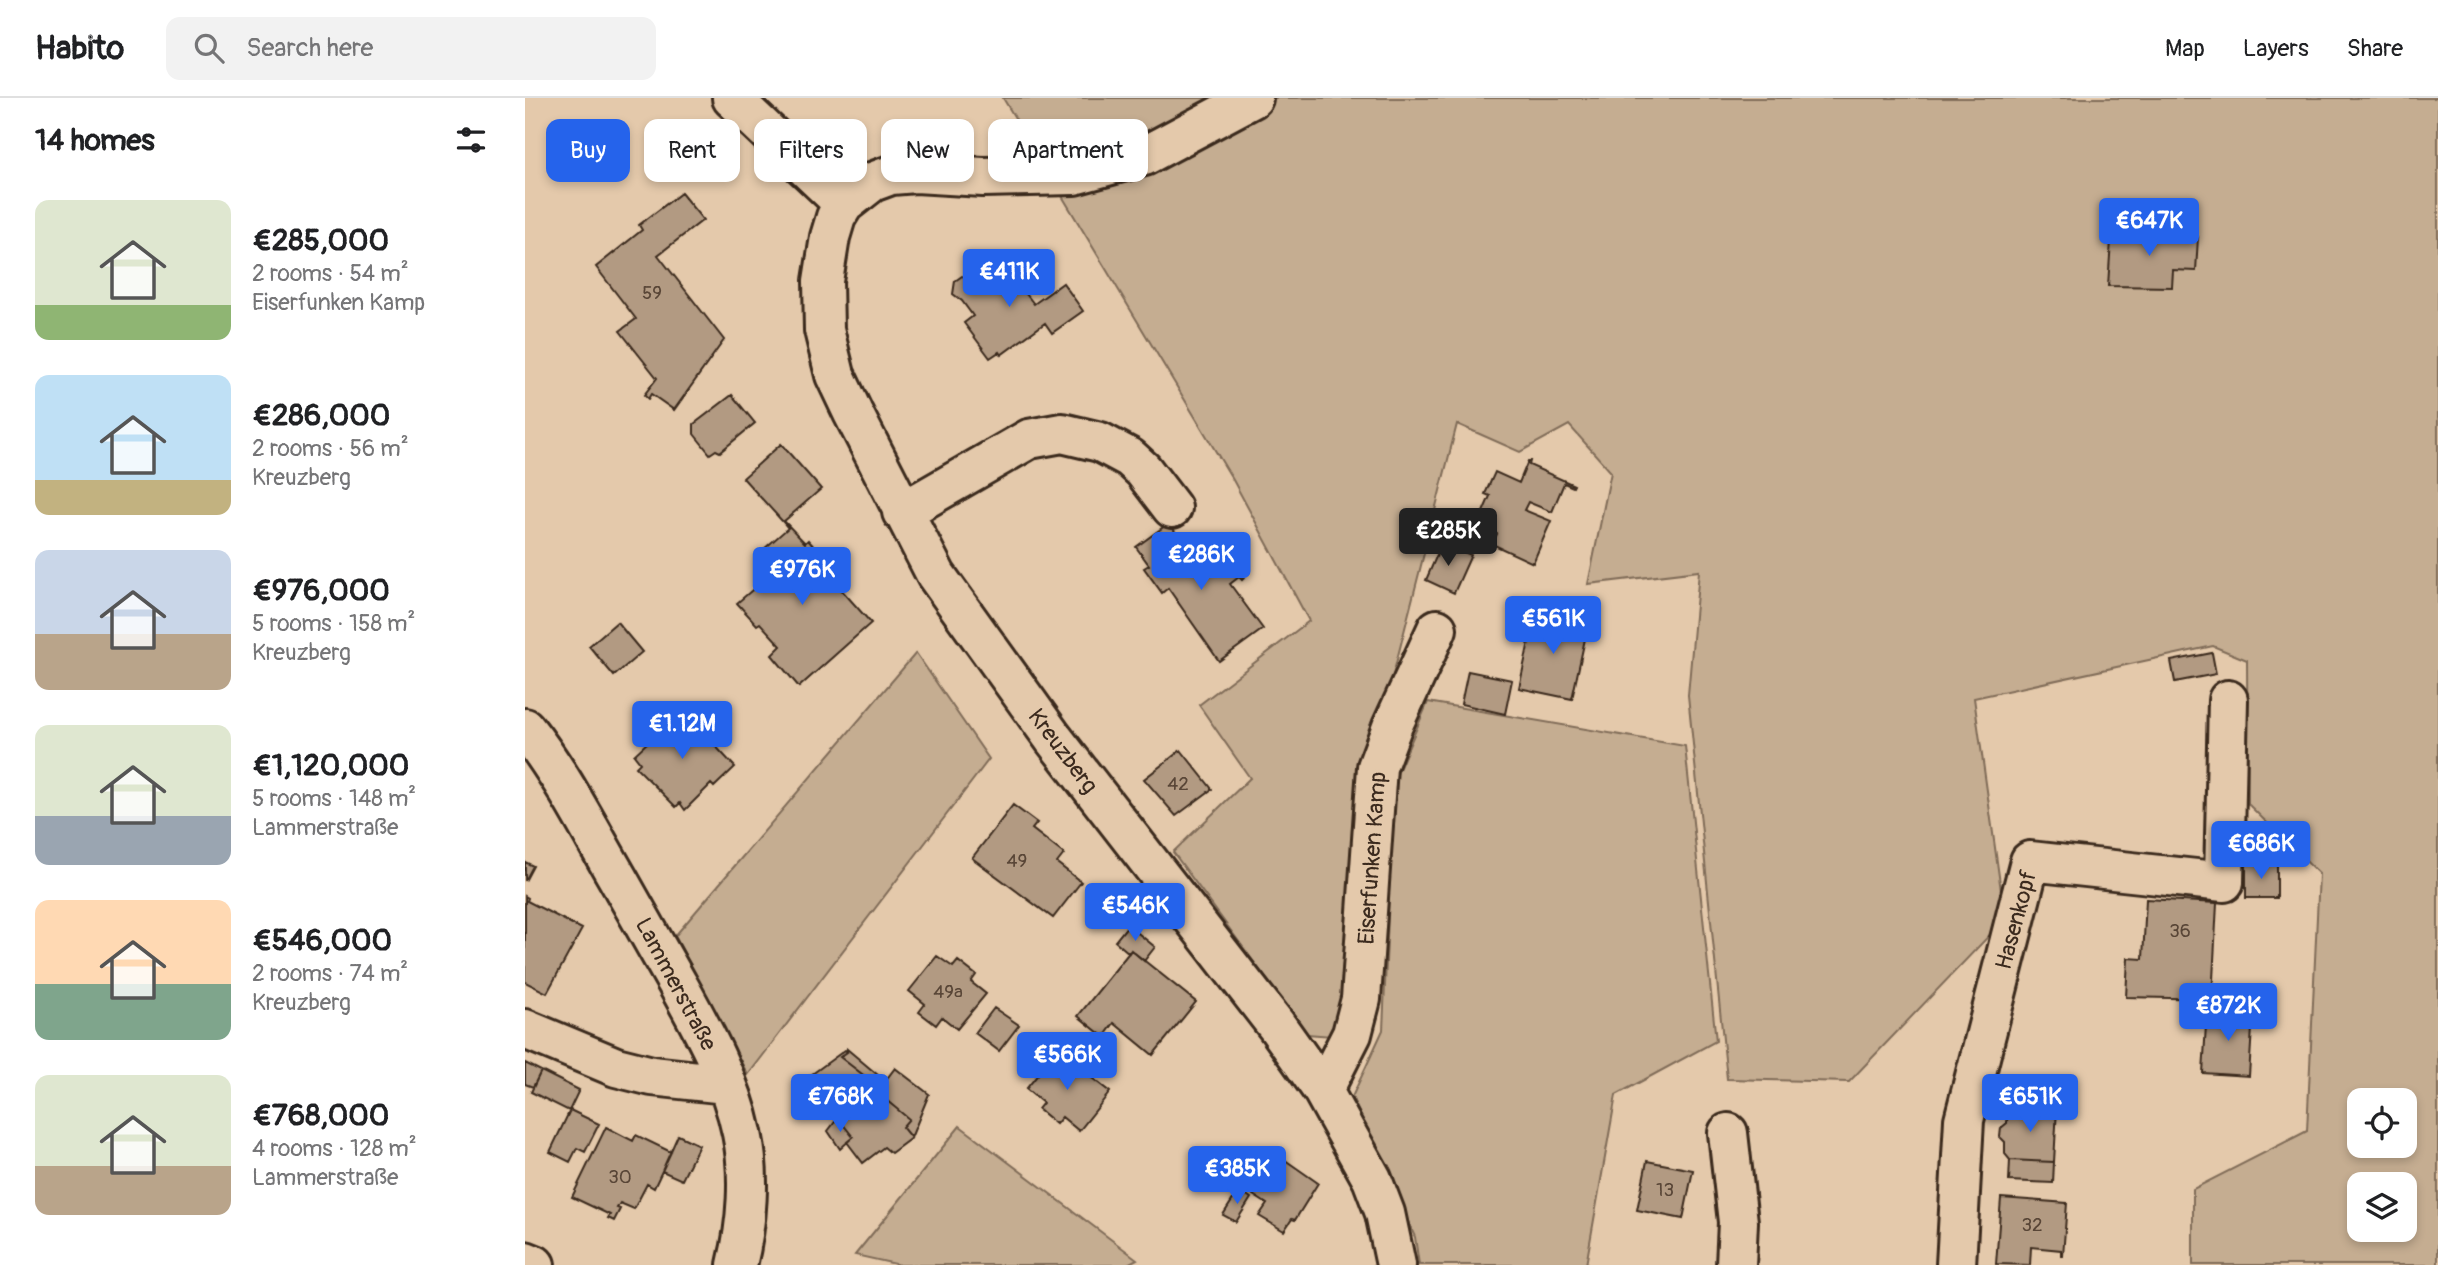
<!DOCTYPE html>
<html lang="en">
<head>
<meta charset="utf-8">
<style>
	body { margin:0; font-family:Pangolin,sans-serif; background:#f2f2f2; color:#202124; height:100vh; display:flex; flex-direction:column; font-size:26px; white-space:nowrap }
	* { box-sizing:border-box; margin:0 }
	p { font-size:23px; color:#757577 }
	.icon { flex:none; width:38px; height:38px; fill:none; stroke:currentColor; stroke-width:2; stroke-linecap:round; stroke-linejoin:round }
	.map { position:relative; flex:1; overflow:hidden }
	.sheet { display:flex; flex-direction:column; background:#fff; width:525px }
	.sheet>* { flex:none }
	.banner { position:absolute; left:21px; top:21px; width:665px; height:63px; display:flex; gap:14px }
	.fabs { position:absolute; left:1822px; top:990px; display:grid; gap:14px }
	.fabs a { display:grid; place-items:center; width:70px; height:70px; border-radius:14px; background:#fff; box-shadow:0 4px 10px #0003; font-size:35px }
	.price { position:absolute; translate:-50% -60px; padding:0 16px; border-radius:7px; background:#2563eb; color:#fff; font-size:23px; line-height:46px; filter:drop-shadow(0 2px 4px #0008) }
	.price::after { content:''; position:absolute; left:50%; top:42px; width:21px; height:16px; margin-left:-10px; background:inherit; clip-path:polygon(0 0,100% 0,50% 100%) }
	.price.current { background:#222; color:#fff }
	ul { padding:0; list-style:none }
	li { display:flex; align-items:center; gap:21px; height:175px; padding:0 35px }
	li span { display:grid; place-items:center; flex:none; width:196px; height:140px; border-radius:14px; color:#555 }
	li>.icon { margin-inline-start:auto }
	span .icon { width:84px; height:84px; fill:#fffc; stroke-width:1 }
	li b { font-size:30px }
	h2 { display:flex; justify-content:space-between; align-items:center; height:84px; padding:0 35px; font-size:30px }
	.chip { padding:0 24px; border-radius:14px; background:#fff; box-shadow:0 4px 10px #0003; font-size:24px; line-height:63px }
	.chip.current { background:#2563eb; color:#fff }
	header { display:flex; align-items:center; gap:42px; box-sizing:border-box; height:98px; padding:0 35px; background:#fff; border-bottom:2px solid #e0e0e0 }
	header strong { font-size:33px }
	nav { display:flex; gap:38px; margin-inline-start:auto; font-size:24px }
	.search { width:490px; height:63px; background:#f2f2f2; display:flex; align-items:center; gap:18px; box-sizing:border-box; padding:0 24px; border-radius:14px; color:#757577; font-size:26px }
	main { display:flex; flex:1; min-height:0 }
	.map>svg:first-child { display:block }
	.green { fill:#c5ad91; stroke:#806c58; stroke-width:2; fill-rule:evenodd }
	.building { fill:#b29a82; stroke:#3b2a1e; stroke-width:2 }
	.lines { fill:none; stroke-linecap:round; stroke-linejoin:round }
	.minor-casing { stroke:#3b2a1e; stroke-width:44 }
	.minor { stroke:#e4c9ab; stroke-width:38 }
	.labels { text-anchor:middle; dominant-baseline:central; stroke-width:6; stroke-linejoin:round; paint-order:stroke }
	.number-label { font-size:19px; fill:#594637 }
	.street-label { font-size:23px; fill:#3b2a1e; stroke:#e4c9ab }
</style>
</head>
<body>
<header>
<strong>Habito</strong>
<div class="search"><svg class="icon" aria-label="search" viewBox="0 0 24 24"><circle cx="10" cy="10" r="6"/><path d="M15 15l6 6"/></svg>Search here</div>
<nav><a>Map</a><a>Layers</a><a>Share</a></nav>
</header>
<main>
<section class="sheet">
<h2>14 homes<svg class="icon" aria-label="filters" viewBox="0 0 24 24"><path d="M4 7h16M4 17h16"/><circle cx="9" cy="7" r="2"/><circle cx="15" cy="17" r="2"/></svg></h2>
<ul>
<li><span style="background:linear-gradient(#dfe7d0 75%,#8fb573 0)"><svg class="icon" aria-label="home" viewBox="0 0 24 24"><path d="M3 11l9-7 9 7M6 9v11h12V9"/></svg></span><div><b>€285,000</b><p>2 rooms · 54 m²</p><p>Eiserfunken Kamp</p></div></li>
<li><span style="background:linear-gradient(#bfe0f5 75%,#c2b280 0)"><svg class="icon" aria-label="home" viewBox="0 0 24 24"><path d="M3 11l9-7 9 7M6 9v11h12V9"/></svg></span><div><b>€286,000</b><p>2 rooms · 56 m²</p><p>Kreuzberg</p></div></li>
<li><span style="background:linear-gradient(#c9d6e8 60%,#b9a48a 0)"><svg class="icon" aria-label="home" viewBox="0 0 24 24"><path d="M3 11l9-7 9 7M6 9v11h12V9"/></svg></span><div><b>€976,000</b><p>5 rooms · 158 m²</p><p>Kreuzberg</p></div></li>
<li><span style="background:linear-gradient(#dfe7d0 65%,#9aa5b1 0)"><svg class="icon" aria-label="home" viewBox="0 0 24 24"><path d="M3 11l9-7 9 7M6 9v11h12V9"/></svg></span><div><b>€1,120,000</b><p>5 rooms · 148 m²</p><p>Lammerstraße</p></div></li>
<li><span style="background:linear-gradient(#ffd9b3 60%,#7fa58c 0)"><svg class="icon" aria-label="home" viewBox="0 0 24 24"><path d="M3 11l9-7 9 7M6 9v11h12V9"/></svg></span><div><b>€546,000</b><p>2 rooms · 74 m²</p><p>Kreuzberg</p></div></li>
<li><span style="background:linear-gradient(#dfe7d0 65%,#b9a48a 0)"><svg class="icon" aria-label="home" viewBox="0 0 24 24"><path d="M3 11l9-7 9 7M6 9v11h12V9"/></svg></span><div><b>€768,000</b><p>4 rooms · 128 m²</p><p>Lammerstraße</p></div></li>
</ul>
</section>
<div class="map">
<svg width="1913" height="1167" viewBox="0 0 1913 1167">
	<rect width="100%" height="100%" fill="#e4c9ab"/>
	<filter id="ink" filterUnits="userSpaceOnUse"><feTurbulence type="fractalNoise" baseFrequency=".0143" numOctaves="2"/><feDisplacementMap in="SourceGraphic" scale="14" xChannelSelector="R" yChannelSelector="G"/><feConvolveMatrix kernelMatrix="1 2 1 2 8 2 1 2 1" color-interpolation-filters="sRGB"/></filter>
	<g filter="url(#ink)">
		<path class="green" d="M478,0H1913V1167H1668V1091L1782,1033L1794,776L1723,706L1722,562L1688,548L1449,600L1480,821L1324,984L1202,981L1163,597L1174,473L1063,486L1086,374L1044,327L995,354L932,326L864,593L824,915L807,938L782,936L648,754L725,680L674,607L784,523L708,382ZM1834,1003H1880V1048H1834ZM1834,1087H1880V1132H1834Z
			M391,555L464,661L223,977L150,838Z
			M903,604L1160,648L1191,943L1091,997L1061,1167H894L890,1139L827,999L858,932L869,683Z
			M435,1028L612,1161L601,1167H375L330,1157Z"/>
		<path class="building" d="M156,95L178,122L133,157L199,242L149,312L126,296L123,301L119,297L132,280L95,233L111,221L71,169L117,132L114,127Z
			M1587,127L1614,128L1613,137L1673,139L1671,173L1648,172L1647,189L1583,188Z
			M467,159L489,188L493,186L509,206L538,185L558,213L527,235L520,225L476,257L474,254L465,260L439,225L448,218L437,203L428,196L430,183L437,178L440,179Z
			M207,297L230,325L195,354L191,352L185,356L169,336V326Z
			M256,346L296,391L258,424L218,380Z
			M1003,363H1005L1004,367L1049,387L1048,389L1039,385L1027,414L1003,404L999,412L1026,423L1008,465L967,446L972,436L952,428L965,398L960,396L970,374L994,385Z
			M258,424H260L280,445L283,442L303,464L297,470L346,525L274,589L247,557L256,548L235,525L232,527L212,505L247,475L231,458L263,430Z
			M644,425L673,466L684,458L692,469L702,462V459L708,471L719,480L717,482L714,479L705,486L738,531L694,563L643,490L637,495L619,470L624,467L611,449Z
			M917,445L946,457L929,495L901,482Z
			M1010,516L1063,527L1047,601L994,590Z
			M92,524L117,554L89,578L64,548Z
			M1687,555L1691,576L1650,584L1646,563Z
			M943,573L987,582L980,616L936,606Z
			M157,612L210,669L189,689L186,686L160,712L155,705L151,709L111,669L115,665L109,657Z
			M656,652L687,691L651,718L619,681Z
			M488,707L512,725L507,731L539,756L532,765L556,784L528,820L447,760Z
			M0,764L8,768L0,783Z
			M1721,766H1752V800H1721Z
			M0,798L3,800L2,803L57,831L22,895L0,884Z
			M1621,801L1692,805L1687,901L1601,899L1603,860L1618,861Z
			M603,827L630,849L619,863L606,852L604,855L590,843Z
			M606,852L671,904L628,957L589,925L579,939L553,918Z
			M412,858L428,869L433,863L451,877L446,884L461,896L432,931L417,919L411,927L394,914L400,906L384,893Z
			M469,910L494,927L474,953L450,935Z
			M1682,911L1728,914L1724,978L1678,975Z
			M322,951L360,983L370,970L404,996L386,1040L377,1029L384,1021L343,987L346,983L315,959L322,954Z
			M320,952L322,954L315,959L346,983L343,987L384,1021L377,1029L386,1040L366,1055L359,1049L338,1065L322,1044L328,1039L313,1020L317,1014L305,1003L288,980L284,981L283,979Z
			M532,953L585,994L554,1033L537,1019L531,1026L513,1011L518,1005L501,991Z
			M0,965L16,973L8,989L0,986Z
			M16,973L54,992L44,1013L6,994Z
			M1483,1007L1532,1010L1529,1064L1485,1062L1480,1056V1044L1475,1039L1476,1030L1482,1025Z
			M45,1012L74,1026L60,1054L52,1050L45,1064L25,1054Z
			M313,1020L328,1039L315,1051L303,1033Z
			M81,1029L108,1043L111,1037L146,1054L129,1090L122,1086L109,1111L95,1105L92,1110L95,1111L89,1123L83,1120L85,1117L47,1099Z
			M153,1037L174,1047L157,1082L137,1073Z
			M753,1057L793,1085L770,1122L767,1121L759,1133L734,1118L742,1106L728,1097Z
			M1485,1062L1529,1064L1528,1085L1484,1083Z
			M1122,1063L1168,1072L1158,1121L1112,1112Z
			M714,1092L726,1100L711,1124L698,1117Z
			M1476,1100L1542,1105L1538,1158H1536V1152L1506,1149L1505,1167L1471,1166Z"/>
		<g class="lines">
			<defs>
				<path id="minor" d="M207,0L319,106
					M728,0L619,58L549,77L458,79L391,75L366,77L347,84L319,106L311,119L305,139L298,183L299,232L310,277L328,315L411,477L528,640L751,927L798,993L847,1081L860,1115L871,1167
					M377,414L504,341L537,335L575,344L605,360L618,372L647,410
					M0,630C36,675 63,729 92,779C112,814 132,850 152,885C178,932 206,982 217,1035C226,1077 222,1126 212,1167
					M0,931L91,969L127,978L201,986
					M798,993L827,936L836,901L852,669L867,629L912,531
					M1203,1035L1213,1124L1211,1167
					M0,1163L10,1167
					M1431,1167L1439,1022L1505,763L1699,784L1703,602"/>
			</defs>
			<use href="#minor" class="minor-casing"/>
			<use href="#minor" class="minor"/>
		</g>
	</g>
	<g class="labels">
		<g class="number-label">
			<text x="127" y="195">59</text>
			<text x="653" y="686">42</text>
			<text x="492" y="763">49</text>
			<text x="1655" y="833">36</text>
			<text x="423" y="894">49a</text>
			<text x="95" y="1079">30</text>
			<text x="1140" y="1092">13</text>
			<text x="1507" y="1127">32</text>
		</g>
		<g class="street-label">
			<text transform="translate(538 653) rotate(53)">Kreuzberg</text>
			<text transform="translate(847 760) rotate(-86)">Eiserfunken Kamp</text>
			<text transform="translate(1491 822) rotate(-75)">Hasenkopf</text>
			<text transform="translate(151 886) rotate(62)">Lammerstraße</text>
		</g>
	</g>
</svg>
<div class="fabs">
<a><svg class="icon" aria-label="locate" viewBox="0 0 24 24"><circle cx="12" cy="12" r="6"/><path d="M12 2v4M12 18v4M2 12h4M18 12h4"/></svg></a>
<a><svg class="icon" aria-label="layers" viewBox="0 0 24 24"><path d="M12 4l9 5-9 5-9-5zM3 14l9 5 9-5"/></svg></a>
</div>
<b class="price" style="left:1624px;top:160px">€647K</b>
<b class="price" style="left:484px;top:211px">€411K</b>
<b class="price current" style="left:923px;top:470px">€285K</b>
<b class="price" style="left:676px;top:494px">€286K</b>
<b class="price" style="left:277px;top:509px">€976K</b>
<b class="price" style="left:1028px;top:558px">€561K</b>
<b class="price" style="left:157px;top:663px">€1.12M</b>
<b class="price" style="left:1736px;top:783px">€686K</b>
<b class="price" style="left:610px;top:845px">€546K</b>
<b class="price" style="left:1703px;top:945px">€872K</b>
<b class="price" style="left:542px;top:994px">€566K</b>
<b class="price" style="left:315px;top:1036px">€768K</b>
<b class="price" style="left:1505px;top:1036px">€651K</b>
<b class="price" style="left:712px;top:1108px">€385K</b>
<div class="banner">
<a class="chip current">Buy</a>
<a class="chip">Rent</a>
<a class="chip">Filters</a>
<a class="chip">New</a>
<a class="chip">Apartment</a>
</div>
</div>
</main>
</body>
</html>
